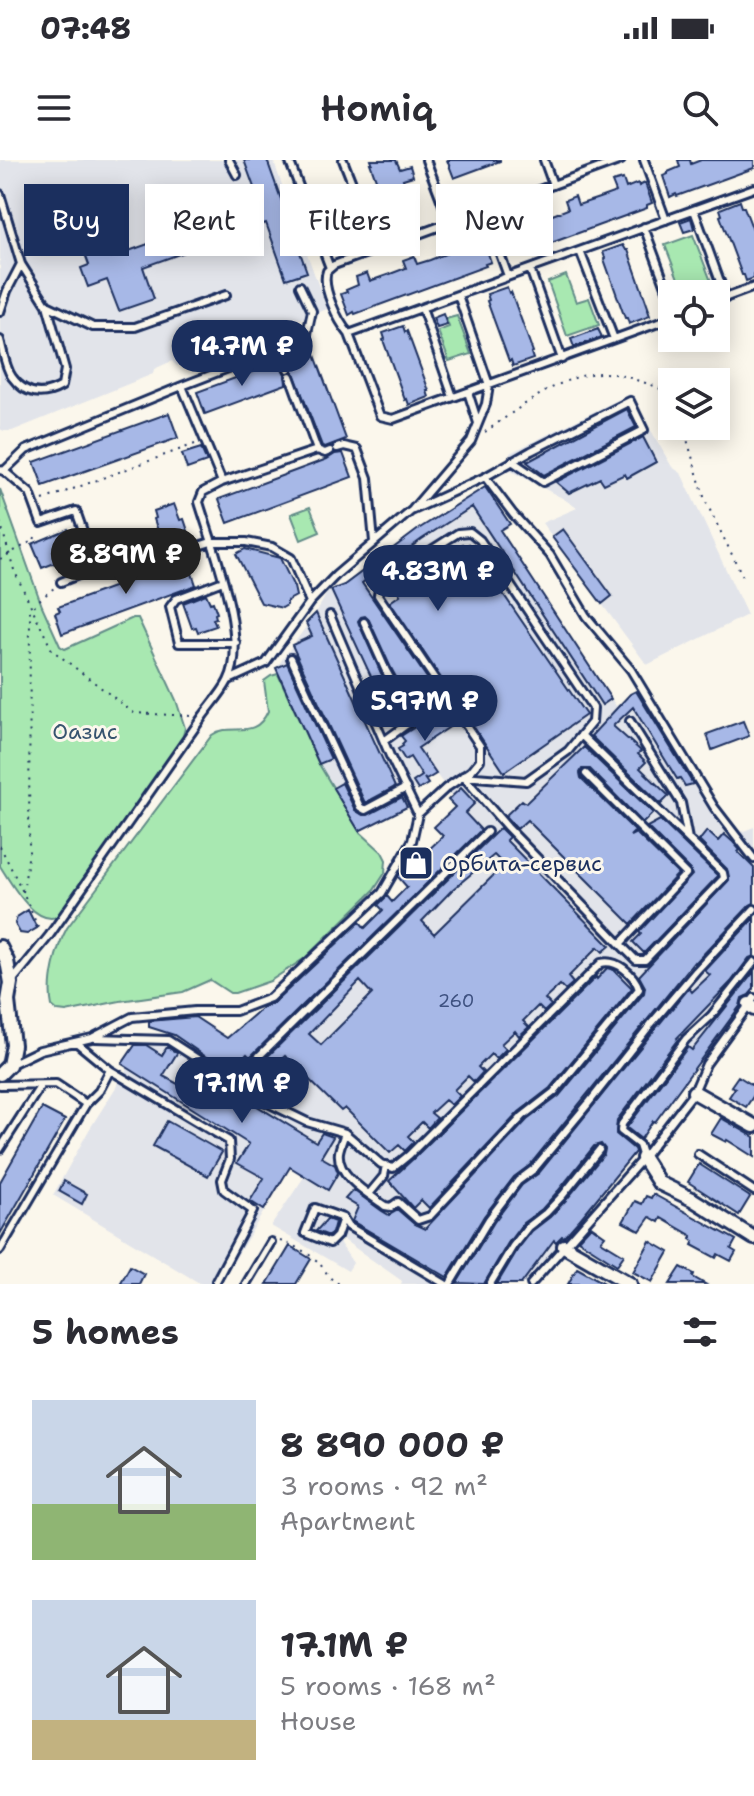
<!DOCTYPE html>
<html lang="en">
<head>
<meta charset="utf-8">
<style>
	body { margin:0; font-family:"Shantell Sans",sans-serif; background:#f2f2f3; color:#2b2b33; height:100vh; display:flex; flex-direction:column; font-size:30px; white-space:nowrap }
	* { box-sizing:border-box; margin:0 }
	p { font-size:26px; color:#7c7c81 }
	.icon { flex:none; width:44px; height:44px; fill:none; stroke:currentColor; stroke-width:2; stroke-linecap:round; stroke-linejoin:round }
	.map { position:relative; height:1124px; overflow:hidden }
	.side { display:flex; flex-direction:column; background:#fff; flex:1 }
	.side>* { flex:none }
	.top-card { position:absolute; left:24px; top:24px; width:706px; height:72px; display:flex; gap:16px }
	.fabs { position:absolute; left:658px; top:120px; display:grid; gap:16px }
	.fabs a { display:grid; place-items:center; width:72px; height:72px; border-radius:0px; background:#fff; box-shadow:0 4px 20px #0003; font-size:40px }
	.price { position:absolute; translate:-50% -68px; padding:0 18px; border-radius:28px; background:#1b2f5e; color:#fff; font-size:26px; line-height:52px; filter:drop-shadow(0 2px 4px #0008) }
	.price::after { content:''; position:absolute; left:50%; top:48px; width:24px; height:18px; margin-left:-12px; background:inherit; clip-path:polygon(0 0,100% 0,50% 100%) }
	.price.current { background:#222; color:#fff }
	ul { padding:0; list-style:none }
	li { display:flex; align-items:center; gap:24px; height:200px; padding:0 32px }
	li span { display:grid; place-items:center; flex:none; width:224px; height:160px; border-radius:0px; color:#555 }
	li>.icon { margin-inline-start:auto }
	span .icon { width:96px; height:96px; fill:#fffc; stroke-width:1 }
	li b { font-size:34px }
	h2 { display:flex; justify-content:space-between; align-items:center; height:96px; padding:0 32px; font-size:34px }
	.tag { padding:0 28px; border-radius:0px; background:#fff; box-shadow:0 4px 20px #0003; font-size:28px; line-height:72px }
	.tag.current { background:#1b2f5e; color:#fff }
	.status { display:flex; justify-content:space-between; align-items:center; height:56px; padding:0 40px; background:#fff; direction:ltr }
	.status svg { height:22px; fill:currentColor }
	header { display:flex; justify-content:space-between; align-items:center; height:104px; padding:0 32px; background:#fff; font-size:36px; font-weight:600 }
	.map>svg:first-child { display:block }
	.built { fill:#e2e4ea }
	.green { fill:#a8e8b1; stroke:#628c88; stroke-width:2 }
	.building { fill:#a7b8e7; stroke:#1b2f5e; stroke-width:2; fill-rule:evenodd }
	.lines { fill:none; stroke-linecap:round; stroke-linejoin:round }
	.service-casing { stroke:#1b2f5e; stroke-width:12 }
	.minor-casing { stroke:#1b2f5e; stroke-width:18 }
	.path { stroke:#1b2f5e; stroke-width:2; stroke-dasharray:2 6; stroke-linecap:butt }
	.service { stroke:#fbf7ec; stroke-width:6 }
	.minor { stroke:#fbf7ec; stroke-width:12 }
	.labels { text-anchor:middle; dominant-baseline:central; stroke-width:6; stroke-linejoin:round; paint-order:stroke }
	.number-label { font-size:18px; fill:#3e5180 }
	.park-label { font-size:22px; fill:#37546f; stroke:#fbf7ec }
	.poi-label { font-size:22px; fill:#1b2f5e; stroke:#fbf7ec; text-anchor:start }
</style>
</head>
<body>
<div class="status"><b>07:48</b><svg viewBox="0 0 49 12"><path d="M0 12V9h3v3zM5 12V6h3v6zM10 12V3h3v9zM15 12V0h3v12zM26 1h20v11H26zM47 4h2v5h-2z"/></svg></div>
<header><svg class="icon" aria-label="menu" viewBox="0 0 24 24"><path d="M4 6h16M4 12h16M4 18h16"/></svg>Homiq<svg class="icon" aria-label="search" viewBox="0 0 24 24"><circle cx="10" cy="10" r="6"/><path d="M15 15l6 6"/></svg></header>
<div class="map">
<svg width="754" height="1124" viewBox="0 0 754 1124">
	<rect width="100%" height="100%" fill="#fbf7ec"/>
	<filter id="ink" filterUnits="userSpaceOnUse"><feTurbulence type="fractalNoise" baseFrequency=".0125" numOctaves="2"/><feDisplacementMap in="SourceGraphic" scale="16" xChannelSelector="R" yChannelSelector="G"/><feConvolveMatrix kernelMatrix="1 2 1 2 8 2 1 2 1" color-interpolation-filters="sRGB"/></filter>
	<g filter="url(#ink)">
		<path class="built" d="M0,0H273L327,149L177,206L172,201L154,209L153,214L12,271H4L0,269Z
			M630,234L672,307L681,313L747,455L647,505L542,363L577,348L564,339L509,310L510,293Z
			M486,327L510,364L501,371L616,546L637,530L728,677L754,667V829L655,962L653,961L640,980L637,988L564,1078L536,1124H401L402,1121L341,1078L339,1082L353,1103L348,1111L271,1066L304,1017L290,1008L220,1124H201L53,1035L89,970L128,908L122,904L138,880L148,887L173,877L185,884L192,872L230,895L312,821L472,662L448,640L452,635L436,614L426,620L428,624L402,636L407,647L359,671L319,604L276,508L316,453L327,433L342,425L344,431L352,427L348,421L420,368Z"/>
		<path class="green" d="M693,75L716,134H684L665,85Z
			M566,115L576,142L589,138L599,165L567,176L548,122Z
			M457,156L471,194L449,201L438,171L449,167L446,159Z
			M0,329L42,446L60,486L65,489L133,458H138L176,540L185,568L182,580L61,755C36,770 11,723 0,706Z
			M310,347L320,372L301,380L291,354Z
			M278,514L319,604L359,671L382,692L386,700L385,713L374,730L305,798L270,821L235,833H230L210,820L183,832L120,841L66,852L58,851L52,846C47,823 56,788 67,768L212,575C232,561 254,582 268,551L264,521L271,516Z"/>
		<path class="building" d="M244,0H267L307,112L286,119L266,63L143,107L154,139L119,151L107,120L88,127L81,108L89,105L65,39L88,30L112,97L260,44Z
			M371,0H396L400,9L410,6L413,16L403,19L407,30L405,31L408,37L388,44L385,38L383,39L370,3H372Z
			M447,0H500V1L454,18Z
			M678,0H690L691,4L701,0H754V8L677,36L676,34L670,37L663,16L668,14V12L680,7Z
			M623,19L626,28L638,23L639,26L645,23L652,43L647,45V48L600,65L516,96V94L510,96L502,76L508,74L507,71L520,67L517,57L527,54L530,63L555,54L568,49L565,40L575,36L578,45L599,38L616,32L612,22Z
			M740,41L742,47H744L754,73V118L746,121L744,115H742L720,56L722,55L720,49Z
			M691,58L694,69L684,72L680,62Z
			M462,78L465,86L477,82L478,84L484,82L491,102L485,104L486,106L355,154L354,152L349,155L341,134L347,132L346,130L358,125L356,117L367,113L370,121L390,114L406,108L403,100L414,96L417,104L430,100L453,91L450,82Z
			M623,85L626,90H628L649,150H648L650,156L629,164L627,158H625L604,99L605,98L603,92Z
			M507,127L509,133L511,132L533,192L531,193L533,199L513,206L511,200L509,201L487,141L489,140L487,134Z
			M443,154L447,165L437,168L433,158Z
			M403,166L405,172L407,171L429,231H427L429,237L409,245L407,239L405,240L383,180L385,179L383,173Z
			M598,169L602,177L574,187L571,179Z
			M315,195L346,279L325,287L322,286L293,211L292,203Z
			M279,202L285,214L286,224L205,254L197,232Z
			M627,249L636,267L544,315L527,302Z
			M169,253L178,278L43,326L34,302Z
			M643,277L656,302L627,318L625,314L604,324L600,318L569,333L556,322Z
			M201,288L207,302L187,309L182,294Z
			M343,293L352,317L228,363L219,339L327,299L335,294Z
			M485,327L510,364L500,370L611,539L602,545L472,347L422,379L362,423L442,540L415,552L391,508L369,460L365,456L361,457L358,461L359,464L381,513L404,556L392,562L331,430L344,425L420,368Z
			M174,344L180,360L184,359L188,371L186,372L188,383L168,390L166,384L163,386L154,359L156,358L154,351Z
			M68,369L78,394L42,408L32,384Z
			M563,369L612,436L602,444L552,377Z
			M463,384L465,387L469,384L586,555L504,612L390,442L400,435L397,429Z
			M245,389L280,398L294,427L296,436L287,441V445L282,448L261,443L236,394Z
			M186,396L196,425L62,474L55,453L60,451L58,447L149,414V412Z
			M206,434L210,443L213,442L217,453L215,454L216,458L213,459L216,466L198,472L196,467L192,468L183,443Z
			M316,453L395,627L365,643L292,485L312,476L306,463Z
			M287,503L331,599L319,604L276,508Z
			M636,531L693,624L685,626L680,618L677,619L633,547L613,566L641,591L638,594L646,602L640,608L669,636L661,644L591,576L630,534Z
			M442,540L457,562L418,588L436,614L426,620L424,618L428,624L418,630L413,622L422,616L410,597L405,600L398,589L403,586L402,584L405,581L401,576L446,547Z
			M743,561L749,576L712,590L707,574Z
			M584,587L653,653L643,663L590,609H582L580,613L581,618L635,671L630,676L636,673L678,714L631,764L527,660L517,669L505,656L522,640L526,643Z
			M342,623L355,650L363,655H368L402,637L407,647L359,671L333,628Z
			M461,628L475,643L465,653L481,670L250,897L247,894L240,901L231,914L174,875L149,867V861L195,857L227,878L262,848L274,843L360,762L365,768L383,750L378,745L387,736L392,742L407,727L398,717L404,707L420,692L423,695L443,676L434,667L455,647L448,640Z
			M660,660L718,716L644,793L633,782L641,774L639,772L692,715L690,710L647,667Z
			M500,668L509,677L506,680L610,786L603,792L598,787L568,817L573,823L565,830L560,825L545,839L551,845L544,852L538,846L523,861L529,867L519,876L515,871L501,884L506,889L496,899L491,894L478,907L483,912L474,922L468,916L454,930L460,936L451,945L445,940L431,953L437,958L428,968L422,962L408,976L414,982L405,991L399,985L390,993L345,948L341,951L285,896L266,914L258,906ZM494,695L504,705L434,774L422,761L453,729ZM360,821L372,834L321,885L309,874Z
			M707,671L718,681L724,674L733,682L740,690L738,692L754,708V743L750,745L695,803L694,802L530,1005L514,1017L484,1056L447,1117L352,1061L358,1047L345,1039L353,1030L382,1051L389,1055L398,1050L414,1064L425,1069L527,960L559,936L644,833L645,827L639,816L729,720L727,709L699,681Z
			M28,750L37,768L27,774L20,773L15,764L17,757Z
			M754,758V796L749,798L731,822L677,878L678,879L617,960L616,974L634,989L635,992L580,1059L564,1077L562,1076L556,1082L554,1080L521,1124H497L518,1089L532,1071L550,1057L567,1039L604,994L605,989L601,984L594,986L558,1031L542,1049L523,1063L508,1083L484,1124L457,1123L494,1062L522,1025L539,1013L656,868L689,828L692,832L710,815L705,811Z
			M607,808L614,810L632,828L550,928L519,952L429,1048L421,1040L413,1048L389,1021L413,999L596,817L597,819Z
			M754,812V829L749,835L742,838L740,846L655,962L653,961L641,979L627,968L628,966L688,887L692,890Z
			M135,885H146L162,895L167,887L177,893L163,916L187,929L199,907L224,924L223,925L316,982L322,973L333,977L321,997L335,1005L338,1013L328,1030L290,1007L264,1050L250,1041L264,1018L237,1003L249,984L122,904Z
			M738,916L754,926V935L746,947L729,937L735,928L731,926Z
			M42,948L65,960L0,1074V1022Z
			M721,958L754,977V997L727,980L726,982L711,974Z
			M167,961L222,992L208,1016L153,986Z
			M699,1004L750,1037L739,1055L688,1022Z
			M64,1021L87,1034L82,1044L59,1031Z
			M653,1034L736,1080L731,1089L736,1092L731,1101L718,1094L716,1098L692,1085L694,1081L691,1079L692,1076L661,1058L659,1062L650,1057L640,1071L623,1062L635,1041L642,1044L646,1036L651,1038Z
			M327,1059L335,1062L332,1073L329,1076L316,1071Z
			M591,1066L605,1076L601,1081L624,1095L617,1105L578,1080Z
			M650,1081L669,1092L652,1122L633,1112Z
			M290,1086L311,1099L296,1124H267Z
			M130,1106L144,1114L139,1124H120Z
			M681,1107L694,1114L693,1117L705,1124H670Z
			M577,1108L606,1124H568Z"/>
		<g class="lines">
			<defs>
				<path id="service" d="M229,0L237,15
					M289,0L330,108
					M343,0L378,89
					M426,0L450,63
					M544,0L553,25
					M621,0L334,105L327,111C321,127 338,161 349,174L380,256L393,259L672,158
					M644,0L666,60
					M0,34L21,104L47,145L93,167H135L226,135
					M484,50L508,116
					M694,50L726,138
					M644,67L672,143
					M580,91L614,179
					M530,109L562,199
					M716,141L754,127
					M422,148L453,237
					M0,152L7,131L21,104
					M349,174L754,28
					M0,180C3,191 5,207 12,217C25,235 43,237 62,226L65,209L47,145
					M280,189L288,209
					M290,216L317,290L325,293L330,291
					M468,232L478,263
					M337,288L344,286L357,289L368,318L374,382
					M0,310L4,311L26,290L182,226L306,178L312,151L300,126
					M4,311L30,333L41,363L76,351L96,408L61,422
					M485,317L513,354L550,395L586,456L631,510L714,647L754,699
					M222,322L317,290
					M413,349L471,281L486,244L489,225L458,135
					M96,408L151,388L168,396L211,382H246L272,387L291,398L310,442
					M223,421L176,439L170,447L179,483H236
					M330,455L390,596L418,654
					M364,462L386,511L410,554V562L384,581
					M291,498L360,647L365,650L406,628
					M229,520L266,503L310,442L336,415L411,351L485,317L531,291L630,241L644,270L543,322L512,301
					M630,561L681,643L688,679
					M586,614L686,714L620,784
					M463,616L507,667L620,784L636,800H645L724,718L723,713L581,575
					M13,820L49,776L203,556C211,545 222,533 228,521C250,479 212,386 199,342L203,332L222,322L182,226
					M95,878L168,880L258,938L307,962L345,973L381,1004L393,1008L409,995L601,803C617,799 634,814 639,829L554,932L523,956L430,1056L418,1060L398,1042L391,1047L385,1046C369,1034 336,1016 339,992C340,986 343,979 345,973
					M76,882L110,910L229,981L230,999L222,1020L224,1030L253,1051L216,1121
					M9,905L40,890L92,878L132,857L195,851H236L270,838L382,733L412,681L418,654L446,628L471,611L480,600V586L378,435L380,423L458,373L470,372L480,380L593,548L592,562L568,591L526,621L463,616
					M0,925L56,924L86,944L0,1090
					M237,925L254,901L487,672
					M86,944L99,931L110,910
					M0,989L41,925
					M698,994L754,1031
					M643,998L639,985L621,971L622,964L686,879L711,856L754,802
					M369,1034L384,1016L386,1005
					M343,1058L337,1076L330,1083L305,1073L315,1048L343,1058L348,1066L445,1124
					M246,1124L271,1082
					M450,1124L489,1059L518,1021L534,1009L588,944L651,864L696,811L754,749
					M490,1124L513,1086L528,1067L546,1053L563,1035L599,990
					M531,1124L643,998L694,932L706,904L754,838"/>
				<path id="minor" d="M0,787L7,801L11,823L8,841L13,885L9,905L0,914
					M749,844L754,849
					M694,932L754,966
					M643,998L659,1023L692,1039L754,1078
					M564,1086L630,1124"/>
			</defs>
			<use href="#service" class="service-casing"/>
			<use href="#minor" class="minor-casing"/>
			<path class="path" d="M683,266L705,340L745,421
				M485,272C517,250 562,213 602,213C615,213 628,217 639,221C652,225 663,228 672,238
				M43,340L195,284
				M0,362L14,410L52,490L134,553L191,556
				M0,399L34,380L37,372
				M0,686L23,732L40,772
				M23,732L29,692L30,451L38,441L54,428
				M280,1081C293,1085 305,1091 316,1100C325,1108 328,1120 340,1124"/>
			<use href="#service" class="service"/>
			<use href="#minor" class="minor"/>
		</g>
	</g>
	<defs>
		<symbol id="shop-square" viewBox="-11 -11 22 22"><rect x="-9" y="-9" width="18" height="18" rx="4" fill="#1b2f5e" stroke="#fbf7ec"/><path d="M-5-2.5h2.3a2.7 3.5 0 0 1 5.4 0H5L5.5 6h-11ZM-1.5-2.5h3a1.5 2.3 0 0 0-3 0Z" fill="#fff"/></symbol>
	</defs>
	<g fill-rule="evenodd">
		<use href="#shop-square" x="396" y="683" width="40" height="40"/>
	</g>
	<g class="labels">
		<g class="number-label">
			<text x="456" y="841">260</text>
		</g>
		<g class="park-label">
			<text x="85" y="571">Оазис</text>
		</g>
		<g class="poi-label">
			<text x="442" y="703">Орбита-сервис</text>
		</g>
	</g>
</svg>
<div class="fabs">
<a><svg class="icon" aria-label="locate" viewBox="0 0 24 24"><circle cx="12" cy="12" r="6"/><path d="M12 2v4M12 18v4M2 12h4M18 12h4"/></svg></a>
<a><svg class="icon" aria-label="layers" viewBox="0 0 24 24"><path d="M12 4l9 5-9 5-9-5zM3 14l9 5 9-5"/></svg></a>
</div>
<b class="price" style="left:242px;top:228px">14.7M ₽</b>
<b class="price current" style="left:126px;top:436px">8.89M ₽</b>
<b class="price" style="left:438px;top:453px">4.83M ₽</b>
<b class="price" style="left:425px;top:583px">5.97M ₽</b>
<b class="price" style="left:242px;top:965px">17.1M ₽</b>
<div class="top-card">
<a class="tag current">Buy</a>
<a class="tag">Rent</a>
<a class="tag">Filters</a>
<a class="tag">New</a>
</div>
</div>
<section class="side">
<h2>5 homes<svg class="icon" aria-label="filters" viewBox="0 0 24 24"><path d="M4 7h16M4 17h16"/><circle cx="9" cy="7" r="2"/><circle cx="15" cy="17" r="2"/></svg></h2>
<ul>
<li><span style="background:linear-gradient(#c9d6e8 65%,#8fb573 0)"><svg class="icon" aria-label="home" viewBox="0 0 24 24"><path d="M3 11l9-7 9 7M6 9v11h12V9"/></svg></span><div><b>8 890 000 ₽</b><p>3 rooms · 92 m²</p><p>Apartment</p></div></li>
<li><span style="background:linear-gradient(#c9d6e8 75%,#c2b280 0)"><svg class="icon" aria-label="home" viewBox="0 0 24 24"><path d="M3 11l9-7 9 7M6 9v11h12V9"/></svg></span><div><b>17.1M ₽</b><p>5 rooms · 168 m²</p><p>House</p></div></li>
</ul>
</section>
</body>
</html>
